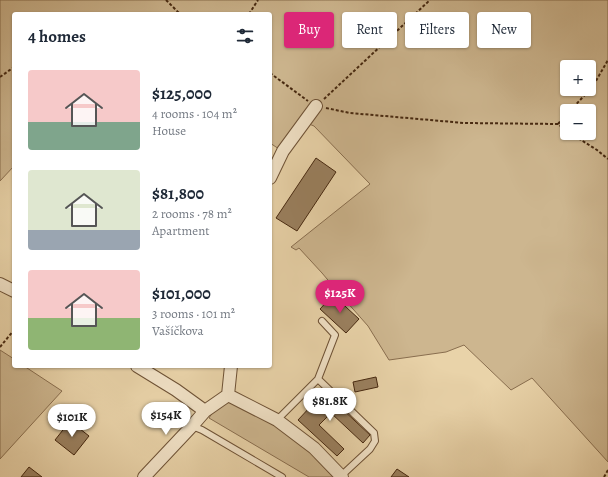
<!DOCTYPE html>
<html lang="en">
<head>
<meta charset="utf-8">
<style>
	body { margin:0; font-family:Alegreya,serif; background:#f6f6f7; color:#1f2937; height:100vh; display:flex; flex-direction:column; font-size:15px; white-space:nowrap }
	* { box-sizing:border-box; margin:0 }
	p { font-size:13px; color:#747a83 }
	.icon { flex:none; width:22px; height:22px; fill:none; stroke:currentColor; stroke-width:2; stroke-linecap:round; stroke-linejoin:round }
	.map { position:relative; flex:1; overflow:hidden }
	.sheet { position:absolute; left:12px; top:12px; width:260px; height:356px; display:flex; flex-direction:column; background:#fff; border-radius:4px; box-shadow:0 1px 3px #0004 }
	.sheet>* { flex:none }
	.hud { position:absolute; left:284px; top:12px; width:264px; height:36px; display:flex; gap:8px }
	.controls { position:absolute; left:560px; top:60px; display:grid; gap:8px }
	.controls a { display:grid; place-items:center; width:36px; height:36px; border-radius:4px; background:#fff; box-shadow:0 1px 3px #0004; font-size:20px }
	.price { position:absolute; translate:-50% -34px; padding:0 9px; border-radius:14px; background:#fff; color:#222; font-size:13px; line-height:26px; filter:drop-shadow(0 1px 2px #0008) }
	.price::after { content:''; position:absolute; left:50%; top:24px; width:12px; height:9px; margin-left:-6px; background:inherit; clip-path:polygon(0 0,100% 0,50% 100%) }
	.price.current { background:#db2777; color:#fff }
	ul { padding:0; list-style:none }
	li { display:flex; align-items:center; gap:12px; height:100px; padding:0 16px }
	li span { display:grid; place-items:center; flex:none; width:112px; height:80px; border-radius:4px; color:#555 }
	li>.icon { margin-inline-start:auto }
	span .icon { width:48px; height:48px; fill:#fffc; stroke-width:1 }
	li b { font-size:17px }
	h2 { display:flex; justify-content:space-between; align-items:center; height:48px; padding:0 16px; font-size:17px }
	.tag { padding:0 14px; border-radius:4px; background:#fff; box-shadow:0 1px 3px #0004; font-size:14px; line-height:36px }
	.tag.current { background:#db2777; color:#fff }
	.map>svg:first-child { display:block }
	.green { fill:#cdb68f; stroke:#896e4f; fill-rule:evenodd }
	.building { fill:#9a805f; stroke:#45270f }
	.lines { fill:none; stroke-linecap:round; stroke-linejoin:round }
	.service-casing { stroke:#6e5236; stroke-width:8 }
	.minor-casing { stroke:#6e5236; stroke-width:14 }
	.path { stroke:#45270f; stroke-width:2; stroke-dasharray:3 2; stroke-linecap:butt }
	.service { stroke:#f1e2c7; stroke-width:6 }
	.minor { stroke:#f1e2c7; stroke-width:12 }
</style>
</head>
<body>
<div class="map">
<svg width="608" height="477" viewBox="0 0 608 477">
	<rect width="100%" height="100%" fill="#e9d3a9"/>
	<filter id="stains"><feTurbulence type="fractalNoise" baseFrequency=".005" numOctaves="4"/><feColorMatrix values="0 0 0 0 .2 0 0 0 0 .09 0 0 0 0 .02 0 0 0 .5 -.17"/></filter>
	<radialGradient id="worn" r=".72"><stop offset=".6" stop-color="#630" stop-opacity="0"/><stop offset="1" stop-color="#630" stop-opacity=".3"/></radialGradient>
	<path class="green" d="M0,0H608V462L532,378L511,390L464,345L446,352L389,360L368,326L338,292L322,273L299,248L296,250L291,247L370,184L314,126L309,124L279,149L270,143V14H14V166L0,181ZM567,67H589V89H567ZM567,111H589V133H567Z
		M0,350L14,359V366H24L62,391L0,459Z
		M227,402L234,403L268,419L312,452L335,477H309L209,418L216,407Z"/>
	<path class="building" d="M316,158L336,172L297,231L276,218Z
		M333,295L359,319L346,333L320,309Z
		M376,377L378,387L355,392L353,382Z
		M324,392L370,435L363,443L331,413L319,425L344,449L337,456L298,420Z
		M70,421L89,436L74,455L55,440Z
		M29,467L42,477H21Z
		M397,469L409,477H391Z"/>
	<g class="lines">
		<defs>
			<path id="service" d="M318,379L335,335L322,321
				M277,420L318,379L374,433L375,441L370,449L341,476
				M192,426L202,430L282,477"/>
			<path id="minor" d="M270,178L283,151L316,106
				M0,284L14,291
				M137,366L176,390L205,411
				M228,395L277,420L314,448L342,477
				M144,477L192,426L205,411L228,395L231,366"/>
		</defs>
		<use href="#service" class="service-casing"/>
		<use href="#minor" class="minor-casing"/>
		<path class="path" d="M166,0L180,14
			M249,14L258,0
			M270,73L308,101
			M0,77L14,67
			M324,99L430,0
			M326,108L350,113L464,123L558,124L567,131
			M570,111L593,86L608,60
			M558,124L567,114
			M570,133L597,150L608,159
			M0,347L14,330
			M604,477L608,470"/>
		<use href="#service" class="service"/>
		<use href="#minor" class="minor"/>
	</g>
	<rect width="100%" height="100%" filter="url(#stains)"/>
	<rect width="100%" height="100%" fill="url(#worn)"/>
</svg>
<div class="controls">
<a>+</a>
<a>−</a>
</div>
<b class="price current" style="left:340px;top:314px">$125K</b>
<b class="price" style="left:330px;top:422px">$81.8K</b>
<b class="price" style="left:166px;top:436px">$154K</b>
<b class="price" style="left:72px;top:438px">$101K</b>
<div class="hud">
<a class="tag current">Buy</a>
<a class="tag">Rent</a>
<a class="tag">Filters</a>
<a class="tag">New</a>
</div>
<section class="sheet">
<h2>4 homes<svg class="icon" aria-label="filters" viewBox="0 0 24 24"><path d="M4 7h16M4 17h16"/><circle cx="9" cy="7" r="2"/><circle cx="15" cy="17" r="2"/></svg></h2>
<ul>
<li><span style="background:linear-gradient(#f6c9c9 65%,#7fa58c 0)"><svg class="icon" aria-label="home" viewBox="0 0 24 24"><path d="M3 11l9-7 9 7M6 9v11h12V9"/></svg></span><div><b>$125,000</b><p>4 rooms · 104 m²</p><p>House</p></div></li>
<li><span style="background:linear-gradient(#dfe7d0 75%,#9aa5b1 0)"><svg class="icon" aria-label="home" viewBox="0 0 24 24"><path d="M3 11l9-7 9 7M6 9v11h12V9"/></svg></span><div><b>$81,800</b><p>2 rooms · 78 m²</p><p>Apartment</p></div></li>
<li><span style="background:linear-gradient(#f6c9c9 60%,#8fb573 0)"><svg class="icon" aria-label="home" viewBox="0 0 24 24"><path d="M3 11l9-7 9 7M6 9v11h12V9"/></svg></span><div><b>$101,000</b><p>3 rooms · 101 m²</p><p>Vašíčkova</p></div></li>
</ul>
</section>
</div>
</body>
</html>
